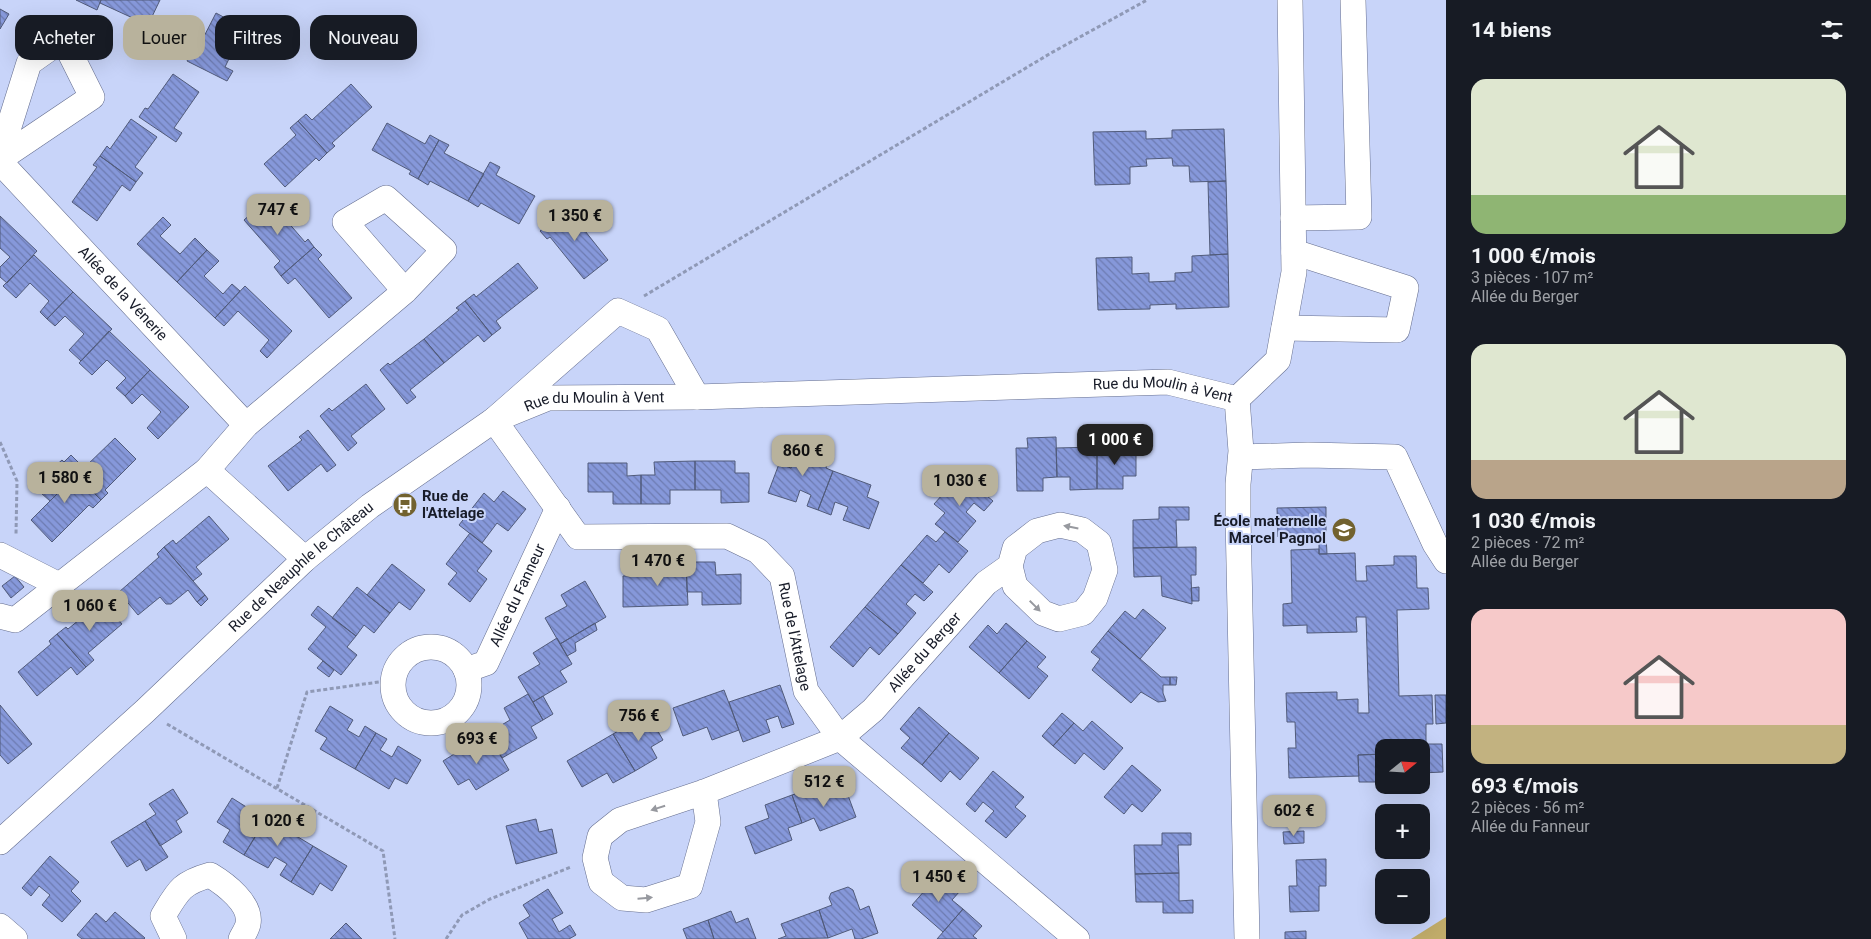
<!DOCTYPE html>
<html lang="fr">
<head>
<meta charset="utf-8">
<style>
	body { margin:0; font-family:Roboto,sans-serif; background:#20242c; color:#f1f3f6; height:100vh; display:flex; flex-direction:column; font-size:19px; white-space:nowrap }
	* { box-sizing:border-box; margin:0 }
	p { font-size:16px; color:#9ea1a6 }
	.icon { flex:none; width:28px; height:28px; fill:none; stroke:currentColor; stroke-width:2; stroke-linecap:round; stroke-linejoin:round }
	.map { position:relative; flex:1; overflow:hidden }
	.drawer { display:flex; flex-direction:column; background:#171b24; width:425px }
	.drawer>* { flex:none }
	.top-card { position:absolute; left:15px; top:15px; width:475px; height:45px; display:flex; gap:10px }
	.needle { width:32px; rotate:72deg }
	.fabs { position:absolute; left:1375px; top:739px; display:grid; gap:10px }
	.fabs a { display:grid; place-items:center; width:55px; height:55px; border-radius:10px; background:#171b24; box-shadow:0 5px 20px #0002; font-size:25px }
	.price { position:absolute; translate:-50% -42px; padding:0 11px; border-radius:10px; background:#b8b29c; color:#111; font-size:16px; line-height:32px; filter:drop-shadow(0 1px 2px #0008) }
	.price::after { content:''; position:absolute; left:50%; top:30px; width:15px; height:11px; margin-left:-8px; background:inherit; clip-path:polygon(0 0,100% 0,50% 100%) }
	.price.selected { background:#222; color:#fff }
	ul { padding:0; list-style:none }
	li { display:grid; align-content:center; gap:10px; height:265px; padding:0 25px }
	li span { display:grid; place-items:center; height:155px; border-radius:15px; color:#555 }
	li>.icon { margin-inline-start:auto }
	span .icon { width:90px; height:90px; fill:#fffc; stroke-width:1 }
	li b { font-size:21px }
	h2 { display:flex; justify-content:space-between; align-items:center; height:60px; padding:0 25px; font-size:21px }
	.tag { padding:0 18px; border-radius:15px; background:#171b24; box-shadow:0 5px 20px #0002; font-size:18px; line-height:45px }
	.tag.selected { background:#b8b29c; color:#111 }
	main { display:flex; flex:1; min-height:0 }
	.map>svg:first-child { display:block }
	.pitch { fill:#c1ac6a }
	.building { fill:url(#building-back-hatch); stroke:#515b7a }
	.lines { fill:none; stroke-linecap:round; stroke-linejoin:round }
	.minor-casing { stroke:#656e8f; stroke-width:26 }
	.path { stroke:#8f99b6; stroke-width:3; stroke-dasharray:4 2.5; stroke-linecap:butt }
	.minor { stroke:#fff; stroke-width:25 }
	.oneway { fill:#97999f }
	.labels { text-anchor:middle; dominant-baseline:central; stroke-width:4; stroke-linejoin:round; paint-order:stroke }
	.street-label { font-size:15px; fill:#181c29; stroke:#c8d4f9 }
	.poi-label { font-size:15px; font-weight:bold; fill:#181c29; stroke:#c8d4f9; text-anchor:start }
</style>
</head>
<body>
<main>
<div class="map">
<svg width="1446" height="939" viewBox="0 0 1446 939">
	<defs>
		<pattern id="building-back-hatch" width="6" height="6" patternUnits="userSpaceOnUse" patternTransform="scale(1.25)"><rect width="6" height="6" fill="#8698da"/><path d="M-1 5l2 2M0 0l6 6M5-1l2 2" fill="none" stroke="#6d7bb1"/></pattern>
	</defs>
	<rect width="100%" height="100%" fill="#c8d4f9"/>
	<path class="pitch" d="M1446,917V939H1411Z"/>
	<path class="building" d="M76,0H101L97,10Z
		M101,0H160L148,25L100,3Z
		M0,9L9,14L0,29Z
		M216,13L244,28L225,67L233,71L227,81L187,61L192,51L196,52Z
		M173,74L199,92L174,128L182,133L176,142L139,117L145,108L148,109Z
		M351,84L372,107L332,143L335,146L327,153L298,121L306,114L312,120Z
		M131,119L157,137L135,167L143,173L136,182L100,156L107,146L110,149Z
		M298,121L327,153L319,161L316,158L285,187L264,164L296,135L290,128Z
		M387,123L425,144L430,135L439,140L418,179L409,174L411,171L372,150Z
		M1224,129L1226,181L1190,182L1189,166H1173L1172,158L1146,159L1147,166L1130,167V184L1095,185L1093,132L1146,131V139L1172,138V130Z
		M439,140L449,145L444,153L484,174L468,201L430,181L428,185L418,179Z
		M100,156L136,182L130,191L122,185L97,221L72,202L97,167L93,165Z
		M490,162L500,167L496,175L535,196L519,224L481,203L478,207L468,201Z
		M1226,181L1228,254L1210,255L1208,182Z
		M268,199L305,242L308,239L314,247L281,276L274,267L280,261L244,220Z
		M575,203L582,211L574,217L608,260L584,279L550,237L547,239L540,231Z
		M0,216L37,251L7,283L0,277V267L10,257L0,248Z
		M163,217L171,225L160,236L180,254L195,238L207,250L177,282L137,244Z
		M314,247L322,255L318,259L352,298L329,318L295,278L288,284L281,276Z
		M207,250L219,261L204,276L223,294L232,284L240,291L215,318L177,282Z
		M1228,254L1229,307L1176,309V304L1150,305V309L1098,310L1096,258L1132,257V274L1149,273V282L1175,281V273L1192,272V256Z
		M34,255L73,292L47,319L40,312L49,301L30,283L16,298L3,286Z
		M518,263L538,288L496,321L501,328L492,335L465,301L474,294L476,297Z
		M245,286L292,331L267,358L260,351L269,340L238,311L224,326L215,318Z
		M73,292L112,329L81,361L69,350L84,334L65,316L55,326L47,319Z
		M465,301L492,335L484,342L478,335L444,363L424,339L459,310L456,308Z
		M109,331L150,370L125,396L116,388L126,378L107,360L92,375L79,363Z
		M424,339L444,363L410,390L416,397L407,404L380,370L388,363L390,365Z
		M150,370L189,407L158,439L147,428L161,412L142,394L132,404L125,396Z
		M366,384L385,409L351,436L357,443L348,451L320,416L329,408L332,411Z
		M308,430L336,465L327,472L321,464L288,491L268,466L302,440L299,437Z
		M1056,437L1057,477L1043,478V491H1017L1016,448H1028L1027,438Z
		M115,438L136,459L105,490L108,493L101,500L64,462L71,455L84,468Z
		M804,446L830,455L826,468L833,471L818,510L807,506L811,495L800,490L796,502L768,493L779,464L791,468L799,447Z
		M1136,446V476H1123V489H1097V447Z
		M1097,447V489L1070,490V477H1057L1056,448Z
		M62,460L101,500L93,508L89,505L52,542L31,520L68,483L53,468Z
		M695,461V490H670V504H641V475H655L654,462Z
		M695,461H735V473H749V502L721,503V490H695Z
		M588,463H627V476L641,475V504H613V492H588Z
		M833,471L871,485L867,497L879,502L869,529L843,520L848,507L835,502L831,515L818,510Z
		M961,474L993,501L984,511L974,503L966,512L976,521L958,542L935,524L945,513L934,504Z
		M60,475L68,483L50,501L41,493Z
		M503,491L526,509L508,531L497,523L482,543L459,525L484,493L494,502Z
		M1159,507H1189V520H1176L1177,547L1133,548V520L1159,519Z
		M1326,507V536L1278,537L1277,508Z
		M209,516L229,539L196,567L202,574L193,581L164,547L173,540L176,544Z
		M945,532L968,551L949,573L939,564L923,583L901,565L927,535L936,542Z
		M470,533L492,551L477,571L487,579L470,602L448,584L457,573L446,564Z
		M1319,536H1326L1327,554H1319Z
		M164,547L205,595L197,602L188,590L171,604H166L160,597L138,615L119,592L159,557L157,554Z
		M1196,547V575H1191L1192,604L1162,596L1161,576L1134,577L1133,548Z
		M1319,549V554L1355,553L1356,581H1367L1366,566L1394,565V556H1416L1417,588H1428L1429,609L1397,610L1399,696L1432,695L1433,724H1426V744H1442L1443,772L1421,773V748H1384V754L1358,755L1359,776L1289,778L1288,748H1296L1295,722H1287L1286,693L1337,692V700L1358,699V713H1369L1366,617H1356L1357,632L1307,633V625L1283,626V604L1292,603L1291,550Z
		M686,562L688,605L623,607V576L659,575L658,563Z
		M686,562H715L716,575L741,574V604L702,605V592H687Z
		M392,564L425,590L410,610L399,602L390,613L367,595Z
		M901,565L933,592L924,601L915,594L906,604L916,613L898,634L865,607Z
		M15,576L24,587L11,598L2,586Z
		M585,581L606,617L560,644L545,618L567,606L561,595Z
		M357,587L390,613L374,633L364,625L356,636L332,618Z
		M1199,587V601H1192L1191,588Z
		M205,595L208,599L201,606L197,602Z
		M102,601L122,624L88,653L94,660L86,667L57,634L66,627L68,629Z
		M318,606L356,636L347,647L357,655L341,675L308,649L326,627L311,615Z
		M865,607L898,634L879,655L870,647L853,667L830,647Z
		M1143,609L1166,628L1140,659L1108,631L1125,611L1135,619Z
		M595,623L597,630L575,643L576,651L567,656L560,644Z
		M1006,623L1027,641L999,673L969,647L988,625L997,634Z
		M1108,631L1161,677H1170V685H1163V693L1166,701L1158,702L1141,692L1131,703L1092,670L1100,659L1091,652Z
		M57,634L86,667L77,675L71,667L37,696L18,672L51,644L49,641Z
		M557,638L572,664L560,671L567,682L533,702L518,677L540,664L533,653Z
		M1027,641L1046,657L1037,667L1048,676L1029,699L999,673Z
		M323,661L334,670L329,677L317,668Z
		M1170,677H1177L1176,685H1170Z
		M780,685L794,724L782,728L778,716L766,720L770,732L743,742L729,702Z
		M724,690L739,730L712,740L707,727L683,736L673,708Z
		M528,694L543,720L531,727L537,738L502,758L488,733L510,720L504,708Z
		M1435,695H1446V723L1436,724Z
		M543,696L553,714L543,720L533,702Z
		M0,705L32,744L8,764L0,755Z
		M330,706L353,720L347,730L359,737L365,726L376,733L355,769L320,749L327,738L315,731Z
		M919,707L949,733L922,765L901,748L910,738L900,729Z
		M1062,713L1074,723L1053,746L1042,736Z
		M648,714L663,740L651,747L657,758L635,771L613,734Z
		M1092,721L1123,748L1104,770L1084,753L1075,764L1053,746L1074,723L1083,731Z
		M376,733L387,739L380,750L392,757L398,746L421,760L407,784L395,778L389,789L355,769Z
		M949,733L979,758L960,780L950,771L941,782L922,765Z
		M488,734L509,770L476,790L469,779L458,785L443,761L467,746L474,758L485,751L479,740Z
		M613,734L635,771L613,783L607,773L582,787L567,761Z
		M1384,754V782H1359L1358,755Z
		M1132,765L1161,790L1142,812L1132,804L1124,814L1104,797Z
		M993,771L1024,797L1015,807L1026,816L1006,838L985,821L994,811L983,802L975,812L966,804Z
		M1386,785H1415V787L1386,788Z
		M818,786L822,798L846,790L856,817L820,831L814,818L802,823L792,795Z
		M173,789L188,813L176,821L182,832L160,846L145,821L156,814L149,804Z
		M792,795L802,823L788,828L792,840L755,854L745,827L769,818L765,805Z
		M232,798L256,813L250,824L260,829L244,855L223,842L230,830L217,822Z
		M271,810L283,817L278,825L313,846L291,882L280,875L287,864L275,857L268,868L244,855Z
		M536,819L539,832L552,829L557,853L516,864L506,826Z
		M145,821L168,857L146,871L140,859L127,867L111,842Z
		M1304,831V843L1284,844L1283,832Z
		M1162,833H1191V845H1178L1179,873L1135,874L1134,845H1162Z
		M313,846L347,866L332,891L320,883L313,895L291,882Z
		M50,856L79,882L71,891L81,901L62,922L42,905L50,895L39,886L31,896L22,888Z
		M1326,859V886H1319V911L1290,912L1289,886H1297L1296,860Z
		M940,873L960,891L952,900L963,909L943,932L912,905Z
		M1179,873V901L1193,900V913H1163V902H1136L1135,874Z
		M848,887L853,890L860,910L869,906L878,933L861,939H855L852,929L828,938L819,910L832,905L829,898L831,893Z
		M548,889L563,913L552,919L559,932L570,925L576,935L569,939H528L519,923L530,916L523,905Z
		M963,909L982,926L973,936L977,939H937Z
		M819,910L828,938L778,939L786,936L781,924Z
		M731,911L736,923L748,918L756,939H714L708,920Z
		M115,912L145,938L144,939H82L77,935L96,913L106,922Z
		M708,920L714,939H687L683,929Z
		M346,923L362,939H330Z
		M1306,931V939H1285V932Z"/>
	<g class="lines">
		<defs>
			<g id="minor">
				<path d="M0,155L29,63L63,39L92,97L0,159"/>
				<path id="s1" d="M0,162L246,425"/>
				<path d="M1293,218L1359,217L1353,0"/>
				<path d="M1284,328L1397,330L1406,288L1294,252"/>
				<path d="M1237,399L1278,360L1294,272L1290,0"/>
				<path id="s2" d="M494,420L548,398L697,397L1168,382L1237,399L1241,451L1238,484V517L1247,939"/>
				<path id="s3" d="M494,420L578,537L727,536L758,551L782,576L806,691L840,738L1077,939"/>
				<path d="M1241,457L1308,455L1395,457L1435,544L1446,561"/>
				<path d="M207,470L246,425L405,291L444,250L386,198L345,222L405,291"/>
				<path d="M0,555L59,585"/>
				<path d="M0,616L15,620L207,470L305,559"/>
				<circle cx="431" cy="685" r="38"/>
				<path id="s4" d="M466,670L486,663L558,508"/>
				<path id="s5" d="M704,792L708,822L690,886L646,900L622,898L601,882L595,858L600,836L620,820L704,792L840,738L873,710L986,583L1010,566L1015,548L1037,531L1060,525L1082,530L1099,543L1105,570L1095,598L1083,613L1059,619L1043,613L1015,586L1010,566"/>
				<path id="s6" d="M0,842L145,711L305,559L370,506L494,420L618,311L658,329L697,397"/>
				<path d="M0,926L15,939"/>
				<path d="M174,939L163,916C178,891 181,883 210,875C225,884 252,904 248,924C247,929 243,935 241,939"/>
			</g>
		</defs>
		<use href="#minor" class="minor-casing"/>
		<path class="path" d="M644,296L1051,53L1147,0
			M0,442L17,481L16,534
			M167,724L383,851L395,939
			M277,788L307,692L393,680
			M446,939L462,915L490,899L571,867"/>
		<use href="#minor" class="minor"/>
	</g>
	<defs><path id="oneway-solid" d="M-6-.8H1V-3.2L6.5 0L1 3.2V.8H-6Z" transform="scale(1.25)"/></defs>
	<g class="oneway">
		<use href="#oneway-solid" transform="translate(1071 527) rotate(-169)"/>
		<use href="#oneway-solid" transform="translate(1035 606) rotate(45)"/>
		<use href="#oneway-solid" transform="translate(658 808) rotate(162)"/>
		<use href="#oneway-solid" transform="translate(645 898) rotate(-5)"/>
	</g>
	<defs>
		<symbol id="bus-disc" viewBox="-11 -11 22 22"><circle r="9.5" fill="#72622f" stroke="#c8d4f9"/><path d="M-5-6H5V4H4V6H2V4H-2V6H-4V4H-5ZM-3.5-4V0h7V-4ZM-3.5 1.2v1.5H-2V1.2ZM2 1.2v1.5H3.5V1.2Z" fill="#fff"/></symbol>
		<symbol id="school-disc" viewBox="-11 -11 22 22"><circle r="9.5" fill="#72622f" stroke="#c8d4f9"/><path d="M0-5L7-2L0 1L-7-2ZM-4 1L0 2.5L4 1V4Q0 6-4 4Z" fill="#fff"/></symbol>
	</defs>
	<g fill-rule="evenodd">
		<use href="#bus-disc" x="391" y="491" width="28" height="28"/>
		<use href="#school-disc" x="1330" y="516" width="28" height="28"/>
	</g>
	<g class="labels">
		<g class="street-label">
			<text stroke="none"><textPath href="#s1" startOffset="180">Allée de la Vénerie</textPath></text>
			<text stroke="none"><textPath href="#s2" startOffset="674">Rue du Moulin à Vent</textPath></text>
			<text stroke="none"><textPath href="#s2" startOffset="104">Rue du Moulin à Vent</textPath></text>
			<text stroke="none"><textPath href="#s6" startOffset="408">Rue de Neauphle le Château</textPath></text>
			<text stroke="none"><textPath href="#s4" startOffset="96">Allée du Fanneur</textPath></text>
			<text stroke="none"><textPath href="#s3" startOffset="424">Rue de l'Attelage</textPath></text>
			<text stroke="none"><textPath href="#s5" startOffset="622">Allée du Berger</textPath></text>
		</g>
		<g class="poi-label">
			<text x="422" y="496">Rue de<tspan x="422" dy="17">l'Attelage</tspan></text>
			<text x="1326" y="521" text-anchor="end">École maternelle<tspan x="1326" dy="17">Marcel Pagnol</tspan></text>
		</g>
	</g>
</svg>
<div class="fabs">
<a><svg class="needle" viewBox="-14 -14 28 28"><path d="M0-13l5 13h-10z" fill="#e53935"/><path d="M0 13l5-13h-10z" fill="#9ea1a6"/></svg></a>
<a>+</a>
<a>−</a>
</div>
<b class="price" style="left:278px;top:236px">747 €</b>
<b class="price" style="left:575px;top:242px">1 350 €</b>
<b class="price selected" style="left:1115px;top:466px">1 000 €</b>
<b class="price" style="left:803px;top:477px">860 €</b>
<b class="price" style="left:65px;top:504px">1 580 €</b>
<b class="price" style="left:960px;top:507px">1 030 €</b>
<b class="price" style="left:658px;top:587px">1 470 €</b>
<b class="price" style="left:90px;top:632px">1 060 €</b>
<b class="price" style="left:639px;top:742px">756 €</b>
<b class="price" style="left:477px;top:765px">693 €</b>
<b class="price" style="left:824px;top:808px">512 €</b>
<b class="price" style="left:1294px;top:837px">602 €</b>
<b class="price" style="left:278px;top:847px">1 020 €</b>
<b class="price" style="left:939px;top:903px">1 450 €</b>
<div class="top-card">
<a class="tag">Acheter</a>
<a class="tag selected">Louer</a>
<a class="tag">Filtres</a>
<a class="tag">Nouveau</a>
</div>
</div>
<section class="drawer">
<h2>14 biens<svg class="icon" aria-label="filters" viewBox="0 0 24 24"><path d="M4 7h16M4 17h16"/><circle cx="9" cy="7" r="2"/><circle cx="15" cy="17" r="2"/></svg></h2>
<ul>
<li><span style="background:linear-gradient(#dfe7d0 75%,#8fb573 0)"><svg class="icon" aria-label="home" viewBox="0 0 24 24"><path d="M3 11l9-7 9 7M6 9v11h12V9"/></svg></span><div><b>1 000 €/mois</b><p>3 pièces · 107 m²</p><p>Allée du Berger</p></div></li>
<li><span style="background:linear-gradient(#dfe7d0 75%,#b9a48a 0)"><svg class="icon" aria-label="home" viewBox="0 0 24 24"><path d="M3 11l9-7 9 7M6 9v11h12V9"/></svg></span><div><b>1 030 €/mois</b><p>2 pièces · 72 m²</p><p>Allée du Berger</p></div></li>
<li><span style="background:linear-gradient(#f6c9c9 75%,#c2b280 0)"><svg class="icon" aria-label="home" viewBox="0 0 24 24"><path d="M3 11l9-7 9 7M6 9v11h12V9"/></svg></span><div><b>693 €/mois</b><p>2 pièces · 56 m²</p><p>Allée du Fanneur</p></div></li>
</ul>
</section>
</main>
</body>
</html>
